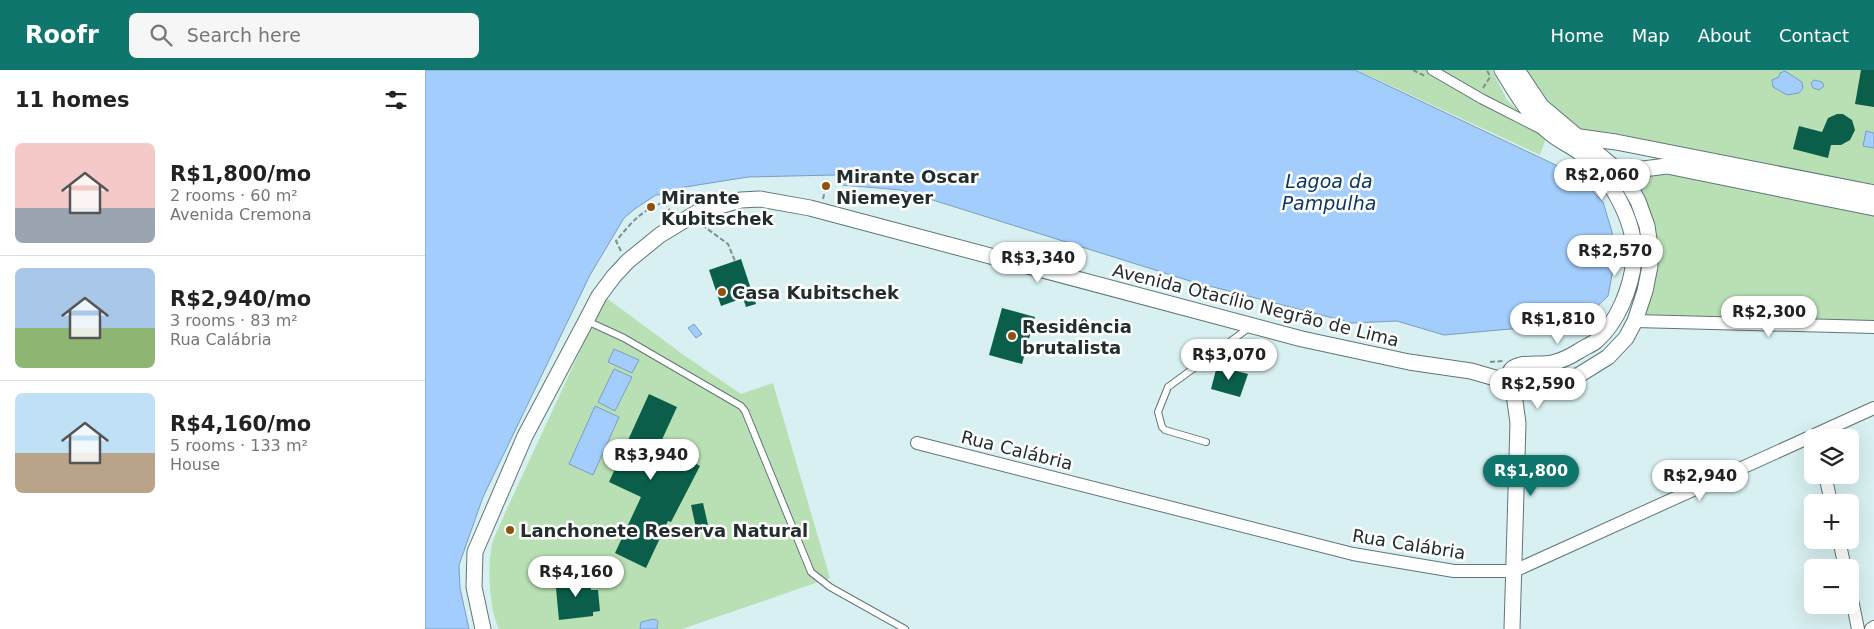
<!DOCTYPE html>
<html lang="en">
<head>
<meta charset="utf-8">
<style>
	body { margin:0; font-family:"DejaVu Sans",sans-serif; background:#f6f6f6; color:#222; height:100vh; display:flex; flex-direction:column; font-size:19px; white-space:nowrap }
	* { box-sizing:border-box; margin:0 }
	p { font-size:16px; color:#767676 }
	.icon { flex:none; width:28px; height:28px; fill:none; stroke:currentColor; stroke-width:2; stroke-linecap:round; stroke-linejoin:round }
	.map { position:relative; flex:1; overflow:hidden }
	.side { display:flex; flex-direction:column; background:#fff; width:425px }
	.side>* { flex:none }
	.fabs { position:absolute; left:1379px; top:359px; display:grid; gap:10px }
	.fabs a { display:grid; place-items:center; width:55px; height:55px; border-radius:8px; background:#fff; box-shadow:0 5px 20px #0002; font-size:25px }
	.price { position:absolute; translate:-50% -42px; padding:0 11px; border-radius:18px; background:#fff; color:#222; font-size:16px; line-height:32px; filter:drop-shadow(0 1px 2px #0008) }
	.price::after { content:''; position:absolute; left:50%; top:30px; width:15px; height:11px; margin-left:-8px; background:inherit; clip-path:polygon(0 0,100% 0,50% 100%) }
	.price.active { background:#0f766e; color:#fff }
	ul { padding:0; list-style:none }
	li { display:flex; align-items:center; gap:15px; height:125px; padding:0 15px }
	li+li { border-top:1px solid #e0e0e0 }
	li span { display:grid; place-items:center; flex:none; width:140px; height:100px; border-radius:8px; color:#555 }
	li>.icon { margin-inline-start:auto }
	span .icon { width:60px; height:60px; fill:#fffc; stroke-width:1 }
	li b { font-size:21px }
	h2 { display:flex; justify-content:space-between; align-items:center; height:60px; padding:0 15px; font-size:21px }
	header { display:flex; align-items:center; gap:30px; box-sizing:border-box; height:70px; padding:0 25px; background:#0f766e; color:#fff }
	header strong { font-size:24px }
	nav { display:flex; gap:28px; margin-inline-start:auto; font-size:18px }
	.search { width:350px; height:45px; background:#f6f6f6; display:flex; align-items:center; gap:12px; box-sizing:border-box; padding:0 18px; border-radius:8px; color:#767676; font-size:19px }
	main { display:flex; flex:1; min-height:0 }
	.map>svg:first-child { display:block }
	.green { fill:#b8e0b4 }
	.water { fill:#a2cdfc; stroke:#7c9dbe }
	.building { fill:#0b5e49 }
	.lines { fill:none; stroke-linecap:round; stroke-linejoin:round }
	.service-casing { stroke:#607676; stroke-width:8 }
	.pedestrian-casing { stroke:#607676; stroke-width:11 }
	.minor-casing { stroke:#607676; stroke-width:14 }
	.tertiary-casing { stroke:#607676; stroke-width:17 }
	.path { stroke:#7e8f90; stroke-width:2; stroke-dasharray:5 2.5; stroke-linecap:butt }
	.service { stroke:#fff; stroke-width:6 }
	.pedestrian { stroke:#fff; stroke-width:9 }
	.minor { stroke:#fff; stroke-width:12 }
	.tertiary { stroke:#fff; stroke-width:15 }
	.poi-dot { fill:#8d5210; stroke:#fff; stroke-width:2 }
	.labels { text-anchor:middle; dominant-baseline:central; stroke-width:5; stroke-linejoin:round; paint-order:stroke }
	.poi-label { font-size:18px; font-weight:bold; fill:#232d2d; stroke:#fff; text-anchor:start }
	.street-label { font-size:18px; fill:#232d2d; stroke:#fff }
	.water-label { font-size:19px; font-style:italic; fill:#0b3964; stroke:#fff }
</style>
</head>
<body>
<header>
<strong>Roofr</strong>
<div class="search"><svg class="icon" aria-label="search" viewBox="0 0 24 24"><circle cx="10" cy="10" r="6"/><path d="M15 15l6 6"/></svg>Search here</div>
<nav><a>Home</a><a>Map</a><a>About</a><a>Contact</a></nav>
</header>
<main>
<section class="side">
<h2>11 homes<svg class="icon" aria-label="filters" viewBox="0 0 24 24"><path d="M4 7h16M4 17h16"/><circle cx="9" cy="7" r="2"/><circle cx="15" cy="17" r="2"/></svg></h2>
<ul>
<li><span style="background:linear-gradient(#f6c9c9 65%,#9aa5b1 0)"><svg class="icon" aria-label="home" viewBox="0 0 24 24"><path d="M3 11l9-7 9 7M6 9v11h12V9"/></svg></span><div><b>R$1,800/mo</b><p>2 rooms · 60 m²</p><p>Avenida Cremona</p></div></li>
<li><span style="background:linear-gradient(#a9c7e8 60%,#8fb573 0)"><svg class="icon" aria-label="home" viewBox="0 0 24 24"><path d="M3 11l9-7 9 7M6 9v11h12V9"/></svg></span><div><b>R$2,940/mo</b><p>3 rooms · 83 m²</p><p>Rua Calábria</p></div></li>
<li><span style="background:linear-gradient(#bfe0f5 60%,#b9a48a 0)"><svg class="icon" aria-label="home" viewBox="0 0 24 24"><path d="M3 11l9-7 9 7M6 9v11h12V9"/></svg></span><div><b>R$4,160/mo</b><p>5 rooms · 133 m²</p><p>House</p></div></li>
</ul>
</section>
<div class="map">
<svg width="1449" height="559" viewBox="0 0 1449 559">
	<rect width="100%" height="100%" fill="#d8f0f1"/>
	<path class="green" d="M932,0H1067L1082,30L1121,68L1115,85Z
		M1093,0H1449V118L1185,62L1154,61L1101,14Z
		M1211,102L1243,104L1449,146V254H1207L1220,221L1219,157L1199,106Z
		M180,227L256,283L316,324L348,313L405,508L257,559H74C64,540 63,501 66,479C68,467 76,454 80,443Z"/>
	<path class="water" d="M0,0H930L1135,97L1158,112L1178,132L1187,162L1189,194L1183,226L1164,244L1138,257L1085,259L1019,265L972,251L927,253L765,211L476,120L417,115L410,105L323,107L254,118L249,123L231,125L211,138L199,148L165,205L58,427L34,495L35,518L44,559H0Z
		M1360,1L1377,12L1378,18L1374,23L1362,25L1348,17L1347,10L1354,7L1355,3Z
		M1389,10L1397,12L1399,16L1394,20L1388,18L1386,13Z
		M1441,61L1449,63V78L1438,76Z
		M269,254L277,264L271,268L263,258Z
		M189,279L214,290L207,303L183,292Z
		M189,299L207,307L190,341L173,332Z
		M170,336L194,347L168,405L144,394Z
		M108,502L118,507L119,511L116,516H114L113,512L107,508Z
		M229,549L233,551L232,559H215L216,552Z"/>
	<path class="building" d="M1436,0H1449V37L1430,34Z
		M1412,44H1418L1427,50L1430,60L1425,70L1416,75H1406L1403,88L1368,79L1374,56L1397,62L1403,48Z
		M316,189L331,234L321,237L318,228L296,236L284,200Z
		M577,238L610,247L597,294L564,285Z
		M792,296L823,304L815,327L786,319Z
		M224,324L252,337L235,374L275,396L246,452L243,451L221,498L190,483L216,427L184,412Z
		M278,433L283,455L271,458L266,435Z
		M164,505L166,520H173L175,541L168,542V546L134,550L130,508Z"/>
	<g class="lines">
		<defs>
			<path id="service" d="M162,251L199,268L316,336L320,341L386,502L405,517L480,559
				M781,372L740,360L737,357L733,342L743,317L825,257"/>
			<path id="pedestrian" d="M1007,0L1057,29L1114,58"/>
			<path id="minor" d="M1210,251L1449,257
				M492,373L928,484L1029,501H1089L1449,338
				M1400,405L1406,432
				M1414,470L1420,498
				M1425,520L1433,559
				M1446,559L1449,557"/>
			<path id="tertiary" d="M1077,0C1091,23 1104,46 1125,63C1134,71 1145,75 1154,82C1184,103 1212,152 1209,190C1206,218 1193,252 1171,271C1166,275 1160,277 1154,281C1146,286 1136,291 1127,293C1115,296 1090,290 1085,302C1078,319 1101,327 1109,312L1108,300L1102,295
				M1092,0L1116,36L1198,105L1213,131L1222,156L1225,176V196L1220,221L1210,251L1201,268L1183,287L1154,305L1131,313L1107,316
				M1155,67L1191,72L1449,123
				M1189,110L1210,100L1242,96L1449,138
				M58,559L49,517L50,482L100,366L161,251L174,226L189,206L203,191L235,165L273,142L316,130L335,129L385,138L877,269L984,292L1046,301L1084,312
				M1087,559L1093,353L1088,317"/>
		</defs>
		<use href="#service" class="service-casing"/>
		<use href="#pedestrian" class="pedestrian-casing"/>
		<use href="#minor" class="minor-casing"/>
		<use href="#tertiary" class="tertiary-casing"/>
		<path class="path" d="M988,0L1000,6
			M1058,18L1065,7L1062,0
			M398,129L401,116
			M277,155L303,174L310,191
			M196,181L191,171C207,152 216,140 240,132L246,143
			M1065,292L1078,291"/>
		<use href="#service" class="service"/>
		<use href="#pedestrian" class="pedestrian"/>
		<use href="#minor" class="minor"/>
		<use href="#tertiary" class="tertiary"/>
	</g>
	<g class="poi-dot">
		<circle cx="401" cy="116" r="5"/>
		<circle cx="226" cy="137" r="5"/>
		<circle cx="297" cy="222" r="5"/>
		<circle cx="587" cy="266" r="5"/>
		<circle cx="85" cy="460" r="5"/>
	</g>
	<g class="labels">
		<g class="poi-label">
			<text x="411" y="106">Mirante Oscar<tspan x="411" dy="21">Niemeyer</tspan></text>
			<text x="236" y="127">Mirante<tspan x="236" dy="21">Kubitschek</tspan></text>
			<text x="307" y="222">Casa Kubitschek</text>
			<text x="597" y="256">Residência<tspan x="597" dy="21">brutalista</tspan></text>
			<text x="95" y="460">Lanchonete Reserva Natural</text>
		</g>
		<g class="street-label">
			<text transform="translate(831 235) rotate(14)">Avenida Otacílio Negrão de Lima</text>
			<text transform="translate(592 380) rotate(14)">Rua Calábria</text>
			<text transform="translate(984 474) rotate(9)">Rua Calábria</text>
		</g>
		<g class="water-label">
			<text x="904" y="111">Lagoa da<tspan x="904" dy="22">Pampulha</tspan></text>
		</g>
	</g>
</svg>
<div class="fabs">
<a><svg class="icon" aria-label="layers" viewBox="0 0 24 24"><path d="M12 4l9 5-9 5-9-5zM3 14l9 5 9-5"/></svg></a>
<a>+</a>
<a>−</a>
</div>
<b class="price" style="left:1177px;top:131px">R$2,060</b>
<b class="price" style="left:1190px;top:207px">R$2,570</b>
<b class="price" style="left:613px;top:214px">R$3,340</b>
<b class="price" style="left:1344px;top:268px">R$2,300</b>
<b class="price" style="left:1133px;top:275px">R$1,810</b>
<b class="price" style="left:804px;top:311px">R$3,070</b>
<b class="price" style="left:1113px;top:340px">R$2,590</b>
<b class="price" style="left:226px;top:411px">R$3,940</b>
<b class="price active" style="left:1106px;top:427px">R$1,800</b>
<b class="price" style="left:1275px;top:432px">R$2,940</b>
<b class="price" style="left:151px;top:528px">R$4,160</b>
</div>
</main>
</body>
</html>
